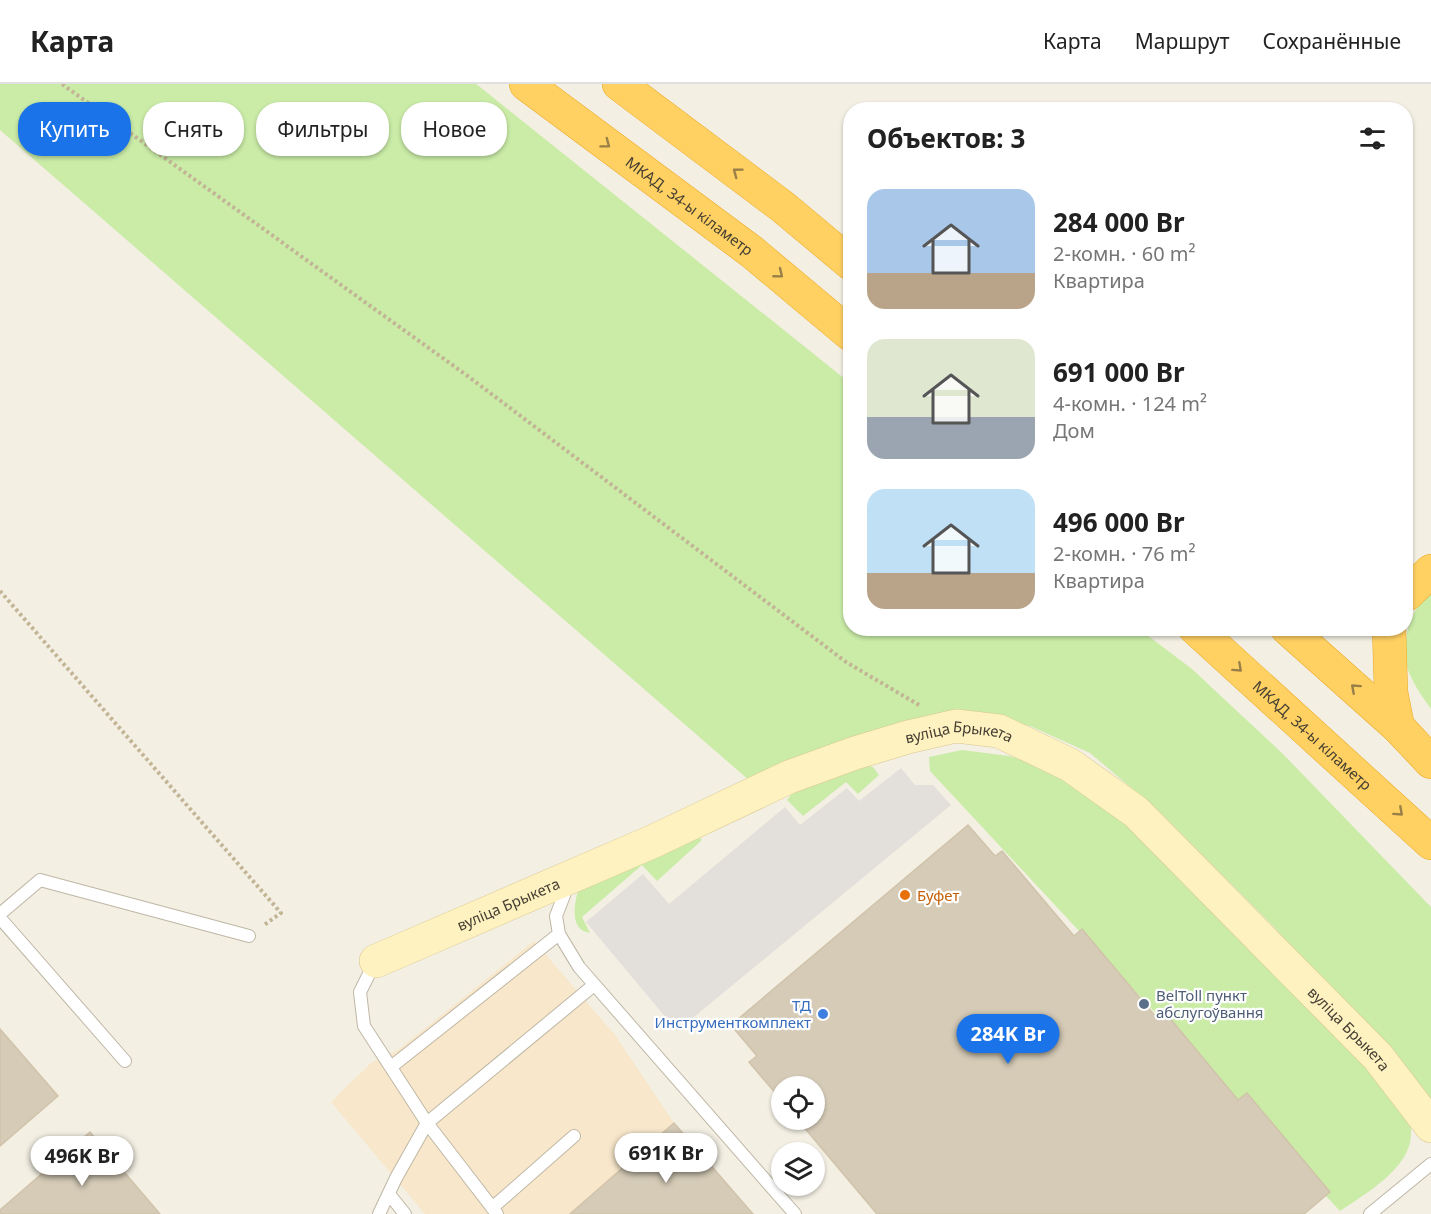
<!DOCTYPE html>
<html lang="ru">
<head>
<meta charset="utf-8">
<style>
	body { margin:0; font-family:"Noto Sans",sans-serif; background:#f2f2f2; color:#222; height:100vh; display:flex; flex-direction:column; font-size:22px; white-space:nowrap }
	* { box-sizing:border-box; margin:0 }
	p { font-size:20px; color:#767676 }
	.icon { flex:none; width:33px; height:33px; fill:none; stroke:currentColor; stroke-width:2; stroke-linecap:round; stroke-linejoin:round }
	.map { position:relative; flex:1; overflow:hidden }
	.sheet { position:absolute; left:843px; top:18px; width:570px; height:534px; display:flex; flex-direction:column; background:#fff; border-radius:24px; box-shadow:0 2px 4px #0004 }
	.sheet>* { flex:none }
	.top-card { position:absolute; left:18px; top:18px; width:570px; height:54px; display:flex; gap:12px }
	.buttons { position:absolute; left:771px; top:992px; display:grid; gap:12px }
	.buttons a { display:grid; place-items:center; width:54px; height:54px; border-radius:50%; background:#fff; box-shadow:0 2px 4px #0004; font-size:30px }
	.price { position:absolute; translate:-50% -51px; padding:0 14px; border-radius:21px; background:#fff; color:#222; font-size:20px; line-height:39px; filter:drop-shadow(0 2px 3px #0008) }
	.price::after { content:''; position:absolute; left:50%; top:36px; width:18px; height:14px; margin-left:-9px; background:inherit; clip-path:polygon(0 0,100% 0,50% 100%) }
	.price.selected { background:#1a73e8; color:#fff }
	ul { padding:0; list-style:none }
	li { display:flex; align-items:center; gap:18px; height:150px; padding:0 24px }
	li span { display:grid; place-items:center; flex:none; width:168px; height:120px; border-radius:18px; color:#555 }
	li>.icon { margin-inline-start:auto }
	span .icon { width:72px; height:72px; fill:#fffc; stroke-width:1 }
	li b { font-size:26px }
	h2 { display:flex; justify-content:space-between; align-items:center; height:72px; padding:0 24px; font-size:26px }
	.chip { padding:0 21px; border-radius:24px; background:#fff; box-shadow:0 2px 4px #0004; font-size:21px; line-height:54px }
	.chip.selected { background:#1a73e8; color:#fff }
	header { display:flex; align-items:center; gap:36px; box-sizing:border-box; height:84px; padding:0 30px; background:#fff; border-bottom:2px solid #e0e0e0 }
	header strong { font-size:28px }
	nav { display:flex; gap:33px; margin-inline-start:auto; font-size:21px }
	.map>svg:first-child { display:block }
	.commercial { fill:#f8e7cb }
	.green { fill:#caeca7 }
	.parking { fill:#e3e0dc }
	.building { fill:#d5cbb7; stroke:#d1c3aa; stroke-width:1.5 }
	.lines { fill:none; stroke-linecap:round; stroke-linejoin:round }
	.lane-casing { stroke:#bfb7a5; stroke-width:14 }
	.secondary-casing { stroke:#d7c78e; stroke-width:34 }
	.highway-casing { stroke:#eba925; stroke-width:34 }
	.path { stroke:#c2b495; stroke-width:4; stroke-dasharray:3 3; stroke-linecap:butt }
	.lane { stroke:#fff; stroke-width:12 }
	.secondary { stroke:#fff2c1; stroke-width:33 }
	.highway { stroke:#ffd062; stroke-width:33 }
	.oneway { stroke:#998048 }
	.food-dot { fill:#e8710a; stroke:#fff; stroke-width:2 }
	.service-dot { fill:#5c6f8a; stroke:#fff; stroke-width:2 }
	.shop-dot { fill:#3f7fe0; stroke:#fff; stroke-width:2 }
	.labels { text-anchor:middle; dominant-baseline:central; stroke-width:4.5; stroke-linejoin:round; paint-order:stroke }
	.street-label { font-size:15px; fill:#453f33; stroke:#fff }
	.food-label { font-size:15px; fill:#c56008; stroke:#fff; text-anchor:start }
	.service-label { font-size:15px; fill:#4e5e75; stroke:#fff; text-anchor:start }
	.shop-label { font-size:15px; fill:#366cbe; stroke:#fff; text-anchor:end }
</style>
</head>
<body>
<header>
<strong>Карта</strong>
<nav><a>Карта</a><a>Маршрут</a><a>Сохранённые</a></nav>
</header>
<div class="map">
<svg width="1431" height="1130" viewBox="0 0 1431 1130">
	<rect width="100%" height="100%" fill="#f3efe3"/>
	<path class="commercial" d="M534,857L615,951L674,1039L748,1130H425L331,1018L372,978L398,966Z"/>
	<path class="green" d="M0,0H476L480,3L850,299V544L1139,545L1192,585L1282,669L1431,823V1019L1393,970L1272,841L1161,729L1090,669L1030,642L962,627L750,697L0,46Z
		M1431,508V625C1424,615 1416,604 1411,593C1398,568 1408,525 1431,508Z
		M962,666L1009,672L1065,689L1137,744L1405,1022C1407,1030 1412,1041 1411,1050C1411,1084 1365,1110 1340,1127L930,687L929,673Z
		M864,681L873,683L879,691L858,710L846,698L803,732L787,716L793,708Z
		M692,747L702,756L657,797L642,781L582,833L590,849C566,846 576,812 581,797Z"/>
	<path class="parking" d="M901,684L915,701H933L951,721L677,947L586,838L643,790L669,820L785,723L800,741L847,704L859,717Z"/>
	<path class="building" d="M968,741L995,772L1002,767L1074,852L1082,845L1156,933L1164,927L1238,1016L1247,1009L1330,1108L1304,1130H877L797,1035H814V1002H782V1017L749,978L757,972L731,941Z
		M0,945L58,1012L0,1062Z
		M674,1039L753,1130H570Z
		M90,1048L160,1130H0V1126Z"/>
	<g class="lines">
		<defs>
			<path id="lane" d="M568,801L556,832L559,850L579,883L795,1130
				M0,830L40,796L249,852
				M0,834L125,977
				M375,878L360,908L364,942L427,1039L497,1130
				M391,983L559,850
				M389,1110L405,1130
				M492,1124L574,1052
				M379,1130L396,1094L427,1039L594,901
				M1370,1130L1431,1080"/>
			<g id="secondary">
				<path id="s1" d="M376,877L654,757L789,693L855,669L908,653L956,642L999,647L1070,681L1136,728L1378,973L1431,1042"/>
			</g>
			<g id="highway">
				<path id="s2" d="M526,0L752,168L850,250"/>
				<path d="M619,0L783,123L850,179"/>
				<path d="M1406,511L1431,487"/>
				<path id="s3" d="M1195,544L1431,759"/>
				<path d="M1287,544L1398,643L1431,678"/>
				<path d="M1389,544L1391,608L1398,643"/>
			</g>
		</defs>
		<use href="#lane" class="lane-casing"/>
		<use href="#secondary" class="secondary-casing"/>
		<use href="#highway" class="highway-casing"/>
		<path class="path" d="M62,0L469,293L846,578L919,621
			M0,507L281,829L264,841"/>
		<use href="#lane" class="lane"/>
		<use href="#secondary" class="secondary"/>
		<use href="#highway" class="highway"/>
	</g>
	<defs><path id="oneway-chevron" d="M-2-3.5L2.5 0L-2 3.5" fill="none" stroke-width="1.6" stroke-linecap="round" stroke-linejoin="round" transform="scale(1.5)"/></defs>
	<g class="oneway">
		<use href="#oneway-chevron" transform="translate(606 60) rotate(37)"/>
		<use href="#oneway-chevron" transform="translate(737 88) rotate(-143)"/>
		<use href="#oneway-chevron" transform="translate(779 190) rotate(39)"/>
		<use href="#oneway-chevron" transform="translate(1238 584) rotate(42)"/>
		<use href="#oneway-chevron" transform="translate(1355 604) rotate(-138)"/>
		<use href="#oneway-chevron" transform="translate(1399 728) rotate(42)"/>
	</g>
	<circle class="food-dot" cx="905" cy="811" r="6"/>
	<circle class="service-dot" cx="1144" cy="920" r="6"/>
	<circle class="shop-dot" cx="823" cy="930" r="6"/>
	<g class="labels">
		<g class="street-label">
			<text stroke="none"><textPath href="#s2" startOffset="204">МКАД, 34-ы кіламетр</textPath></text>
			<text stroke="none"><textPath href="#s3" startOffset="159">МКАД, 34-ы кіламетр</textPath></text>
			<text stroke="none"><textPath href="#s1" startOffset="630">вуліца Брыкета</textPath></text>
			<text stroke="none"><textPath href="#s1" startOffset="144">вуліца Брыкета</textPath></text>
			<text stroke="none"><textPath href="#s1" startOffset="1134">вуліца Брыкета</textPath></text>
		</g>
		<g class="food-label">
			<text x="917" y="811">Буфет</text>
		</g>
		<g class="service-label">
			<text x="1156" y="911">BelToll пункт<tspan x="1156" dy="17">абслугоўвання</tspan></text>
		</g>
		<g class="shop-label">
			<text x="811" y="921">ТД<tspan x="811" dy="17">Инструменткомплект</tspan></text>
		</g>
	</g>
</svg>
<div class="buttons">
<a><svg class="icon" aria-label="locate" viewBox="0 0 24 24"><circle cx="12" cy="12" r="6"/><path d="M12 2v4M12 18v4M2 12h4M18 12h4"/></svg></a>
<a><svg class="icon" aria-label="layers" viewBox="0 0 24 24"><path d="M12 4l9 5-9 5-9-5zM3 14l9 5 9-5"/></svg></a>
</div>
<b class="price selected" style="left:1008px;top:981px">284K Br</b>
<b class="price" style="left:666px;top:1100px">691K Br</b>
<b class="price" style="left:82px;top:1103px">496K Br</b>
<div class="top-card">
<a class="chip selected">Купить</a>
<a class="chip">Снять</a>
<a class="chip">Фильтры</a>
<a class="chip">Новое</a>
</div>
<section class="sheet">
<h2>Объектов: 3<svg class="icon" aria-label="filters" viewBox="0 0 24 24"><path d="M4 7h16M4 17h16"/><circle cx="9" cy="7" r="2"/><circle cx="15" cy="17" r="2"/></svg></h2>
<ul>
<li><span style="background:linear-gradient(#a9c7e8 70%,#b9a48a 0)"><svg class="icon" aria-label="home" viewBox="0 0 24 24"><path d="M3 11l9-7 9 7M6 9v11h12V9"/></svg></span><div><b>284 000 Br</b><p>2-комн. · 60 m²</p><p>Квартира</p></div></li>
<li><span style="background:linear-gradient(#dfe7d0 65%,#9aa5b1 0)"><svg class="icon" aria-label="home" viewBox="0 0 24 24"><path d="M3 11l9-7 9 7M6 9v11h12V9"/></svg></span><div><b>691 000 Br</b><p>4-комн. · 124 m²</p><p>Дом</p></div></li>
<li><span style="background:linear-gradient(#bfe0f5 70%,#b9a48a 0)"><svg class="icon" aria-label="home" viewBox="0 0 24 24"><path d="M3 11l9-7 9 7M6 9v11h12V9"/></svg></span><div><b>496 000 Br</b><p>2-комн. · 76 m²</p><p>Квартира</p></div></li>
</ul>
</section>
</div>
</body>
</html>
